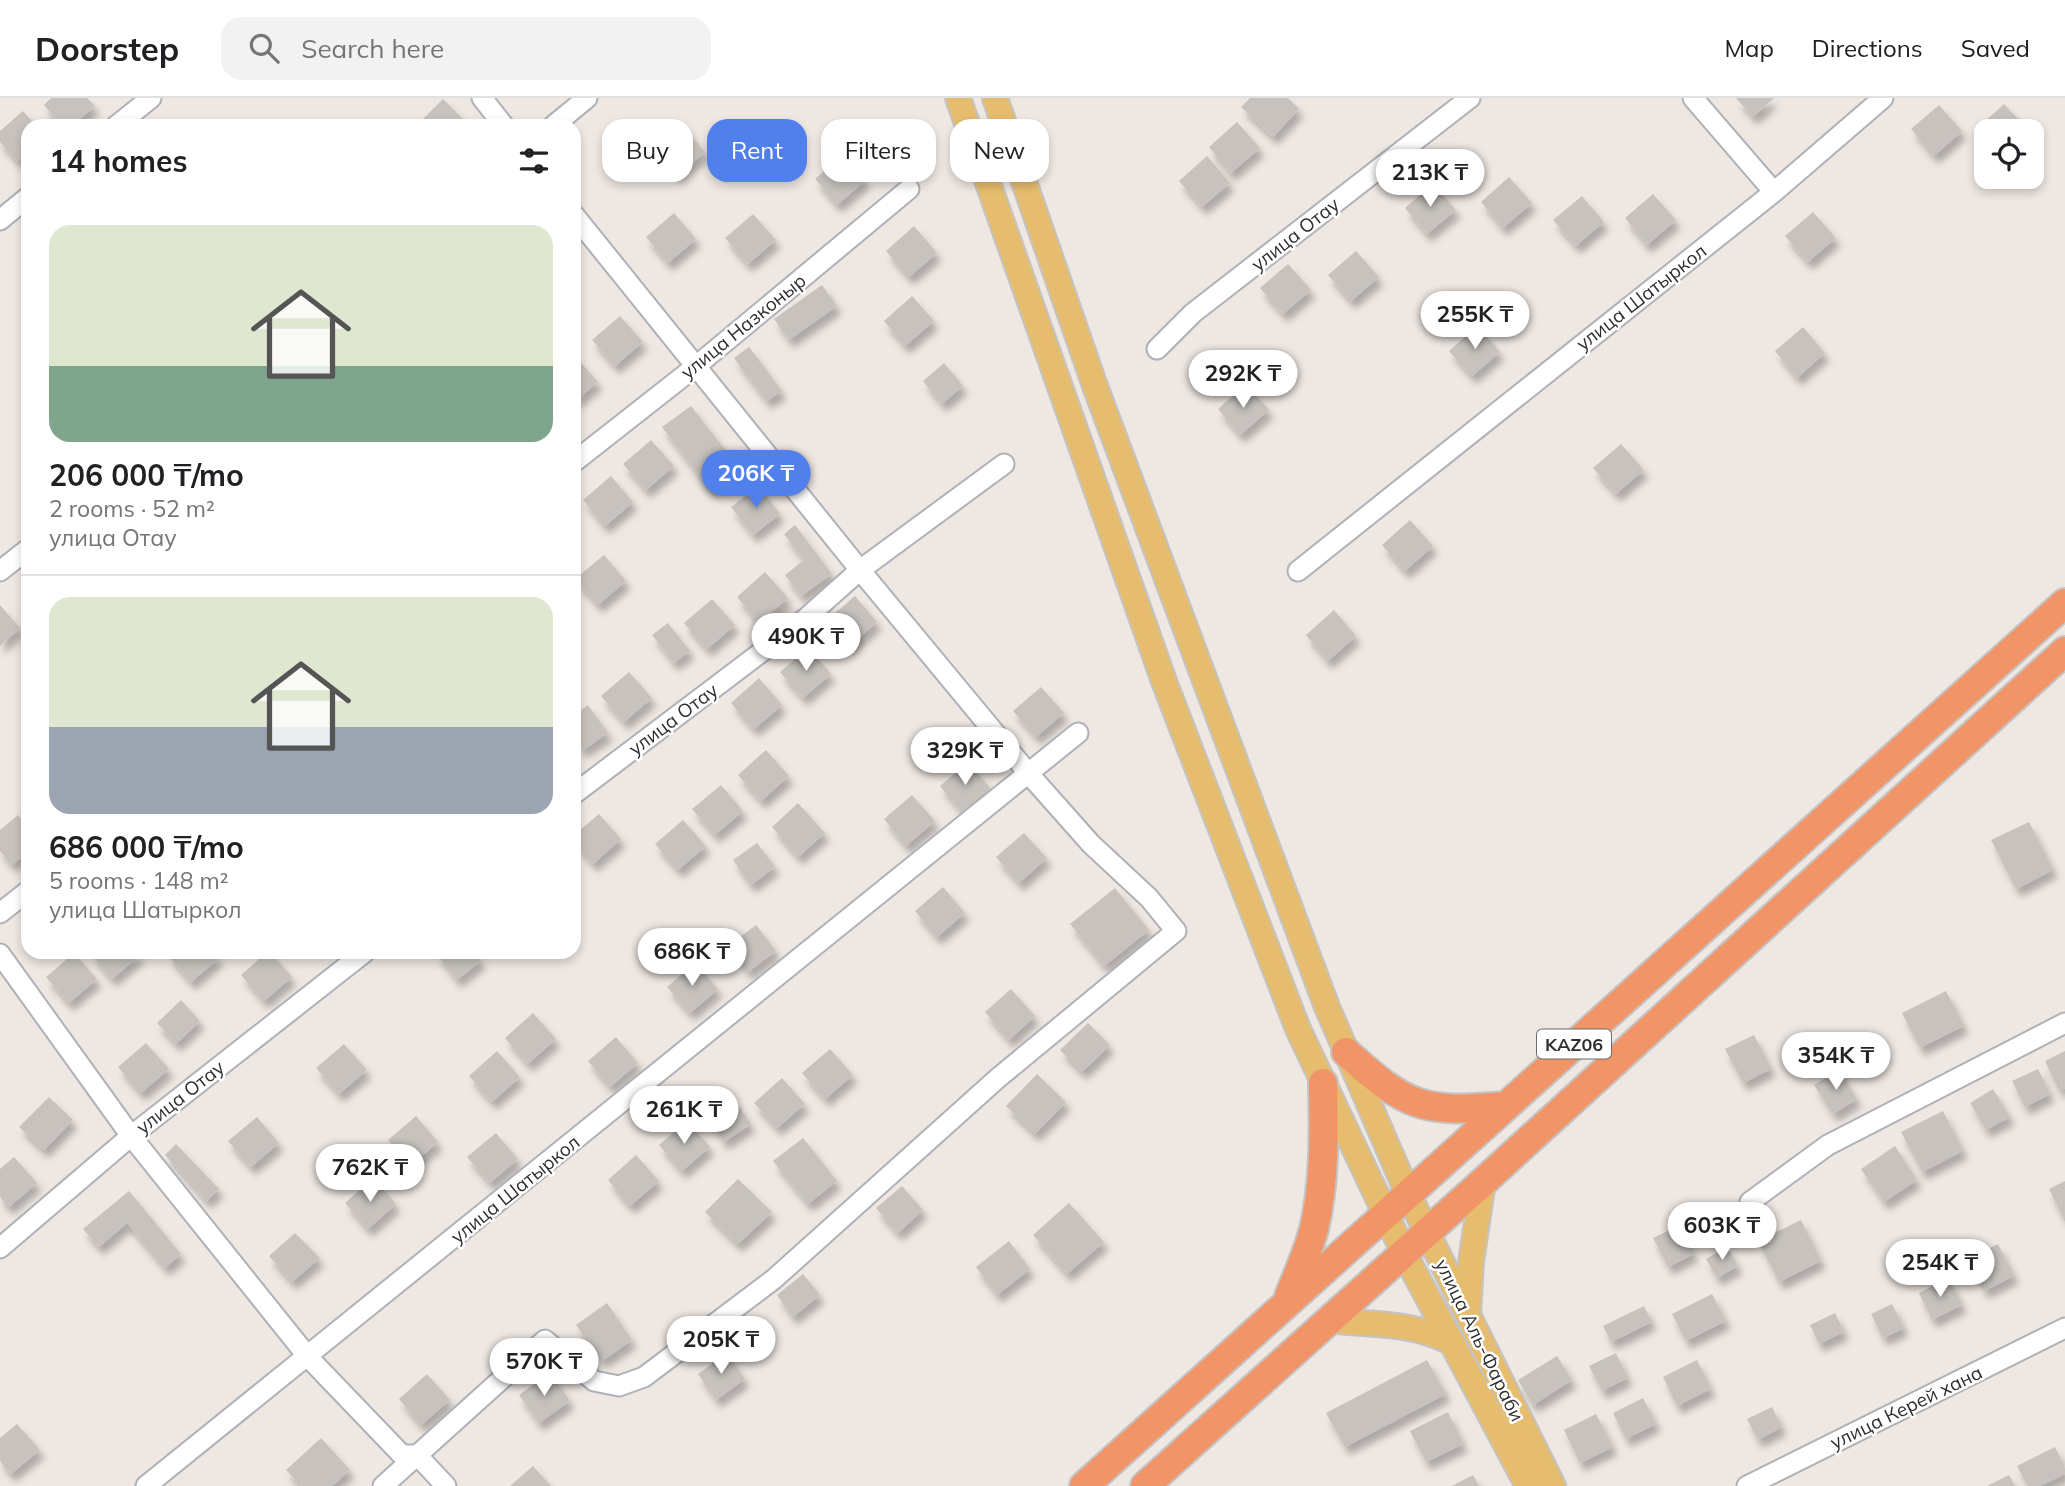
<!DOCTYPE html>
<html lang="en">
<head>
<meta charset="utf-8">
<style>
	body { margin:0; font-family:Mulish,sans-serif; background:#f2f2f2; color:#202124; height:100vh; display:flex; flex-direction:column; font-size:26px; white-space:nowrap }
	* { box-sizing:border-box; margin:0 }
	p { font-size:23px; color:#757577 }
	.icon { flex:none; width:38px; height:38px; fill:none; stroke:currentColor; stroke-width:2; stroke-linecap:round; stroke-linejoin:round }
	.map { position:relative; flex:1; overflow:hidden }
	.drawer { position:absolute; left:21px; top:21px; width:560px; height:840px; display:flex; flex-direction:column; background:#fff; border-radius:21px; box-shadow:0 4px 10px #0003 }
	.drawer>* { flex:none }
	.hud { position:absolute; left:602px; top:21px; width:665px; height:63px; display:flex; gap:14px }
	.controls { position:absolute; left:1974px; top:21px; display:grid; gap:14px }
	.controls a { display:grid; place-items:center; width:70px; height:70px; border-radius:14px; background:#fff; box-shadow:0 4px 10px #0003; font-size:35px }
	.price { position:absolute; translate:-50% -60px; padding:0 16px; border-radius:24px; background:#fff; color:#222; font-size:23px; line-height:46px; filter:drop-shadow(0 2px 4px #0008) }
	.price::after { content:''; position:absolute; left:50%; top:42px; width:21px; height:16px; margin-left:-10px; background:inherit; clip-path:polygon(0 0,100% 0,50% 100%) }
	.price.on { background:#517feb; color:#fff }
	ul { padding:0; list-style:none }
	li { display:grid; align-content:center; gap:14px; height:371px; padding:0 28px }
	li+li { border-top:2px solid #e0e0e0 }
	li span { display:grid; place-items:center; height:217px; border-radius:21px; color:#555 }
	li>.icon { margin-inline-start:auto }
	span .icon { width:126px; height:126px; fill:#fffc; stroke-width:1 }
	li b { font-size:30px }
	h2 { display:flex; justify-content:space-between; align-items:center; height:84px; padding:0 28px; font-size:30px }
	.pill { padding:0 24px; border-radius:21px; background:#fff; box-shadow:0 4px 10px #0003; font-size:24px; line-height:63px }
	.pill.on { background:#517feb; color:#fff }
	header { display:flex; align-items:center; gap:42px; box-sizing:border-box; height:98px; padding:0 35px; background:#fff; border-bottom:2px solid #e0e0e0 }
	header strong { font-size:33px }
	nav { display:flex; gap:38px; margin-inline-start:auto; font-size:24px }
	.search { width:490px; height:63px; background:#f2f2f2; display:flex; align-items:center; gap:18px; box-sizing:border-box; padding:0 24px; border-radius:21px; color:#757577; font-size:26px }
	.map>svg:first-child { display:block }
	.building { fill:#c7c2bd; filter:url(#shadow) }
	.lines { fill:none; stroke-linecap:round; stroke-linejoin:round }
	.minor-casing { stroke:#aeb1b8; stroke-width:23 }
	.major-casing { stroke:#c4c4c4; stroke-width:28 }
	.highway-casing { stroke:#c4c4c4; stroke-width:32 }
	.minor { stroke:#fff; stroke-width:19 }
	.major { stroke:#e6bd6e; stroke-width:24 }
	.highway { stroke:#f19569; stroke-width:28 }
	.labels { text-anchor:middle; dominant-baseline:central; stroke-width:5; stroke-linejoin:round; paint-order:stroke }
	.shield { fill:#fff; stroke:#6d6d6d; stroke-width:2 }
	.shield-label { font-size:18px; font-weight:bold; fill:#2e2e2e }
	.street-label { font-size:19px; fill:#2e2e2e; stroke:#fff }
</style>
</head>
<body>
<header>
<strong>Doorstep</strong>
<div class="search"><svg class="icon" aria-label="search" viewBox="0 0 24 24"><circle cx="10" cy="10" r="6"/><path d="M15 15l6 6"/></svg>Search here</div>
<nav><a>Map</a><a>Directions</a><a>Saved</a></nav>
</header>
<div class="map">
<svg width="2065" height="1388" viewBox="0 0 2065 1388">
	<defs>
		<filter id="shadow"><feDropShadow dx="4.5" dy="8" stdDeviation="3.5" flood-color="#0004"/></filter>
	</defs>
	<rect width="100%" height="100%" fill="#eee7e2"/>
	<path class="building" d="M51,0H87L95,8L72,28H62L44,7Z
		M1250,0H1288L1299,11L1273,39L1241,9Z
		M1736,0H1774L1753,19Z
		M443,1L470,28H416Z
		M2004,6L2029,33H1993L1984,24Z
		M1939,7L1962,33L1934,58L1911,31Z
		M23,13L36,28H28V54L17,63L0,44V33Z
		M1237,24L1260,50L1231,75L1209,49Z
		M682,27L705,54L677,78L654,52Z
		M843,56L866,82L837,107L815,81Z
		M1207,58L1230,85L1202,109L1179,83Z
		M1509,79L1532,105L1503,130L1481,104Z
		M1433,86L1456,112L1427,136L1405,110Z
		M1653,96L1676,122L1647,147L1625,120Z
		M1582,98L1604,124L1576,148L1553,122Z
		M1813,114L1836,140L1808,164L1785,138Z
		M674,115L696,141L668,165L646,139Z
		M753,116L776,142L748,166L725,140Z
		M914,128L937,155L909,179L886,153Z
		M1356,153L1379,179L1351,203L1328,177Z
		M1288,166L1311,192L1283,216L1260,190Z
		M822,187L837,208L789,242L774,221Z
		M912,198L934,223L905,248L884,223Z
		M620,218L643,244L615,268L592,242Z
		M1477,228L1500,254L1472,278L1449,253Z
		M1803,229L1825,255L1797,280L1775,253Z
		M749,249L782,293L767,303L734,260Z
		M574,257L598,284L574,304Z
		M944,265L963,288L942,306L923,283Z
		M1246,286L1269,312L1240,337L1218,311Z
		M691,308L740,371L711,393L662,329Z
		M651,342L674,368L646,392L623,366Z
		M1621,346L1644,372L1616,396L1593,370Z
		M611,378L633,404L605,428L583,402Z
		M758,388L780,416L753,437L731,409Z
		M1410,422L1433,448L1405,473L1382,447Z
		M795,427L832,476L801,498L785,477L804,462L784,436Z
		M604,457L626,483L598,507L575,481Z
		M765,474L788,500L759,525L737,499Z
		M855,498L877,524L849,549L827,522Z
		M712,501L735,527L707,551L684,525Z
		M0,507L20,530L0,548Z
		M1334,512L1356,538L1328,563L1306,537Z
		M668,525L690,553L674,565L652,537Z
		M808,550L831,576L803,600L780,574Z
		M629,574L652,600L624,624L601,598Z
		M759,580L782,607L754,631L731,605Z
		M1041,589L1064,615L1036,639L1013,613Z
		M588,607L608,635L583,652L574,640V617Z
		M766,652L789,678L761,703L738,677Z
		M968,664L990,690L962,714L940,688Z
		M721,687L743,713L715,737L692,711Z
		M912,697L935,723L906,748L884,721Z
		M798,705L825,735L798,759L772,729Z
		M599,716L621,741L593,766L574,744V737Z
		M18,717L28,729V754L12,767L0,753V732Z
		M683,722L706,748L678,772L655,746Z
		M2029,724L2053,772L2016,791L1991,742Z
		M1024,735L1047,760L1019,785L996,759Z
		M757,745L775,769L751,787L733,762Z
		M943,789L965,815L937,839L915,813Z
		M1115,790L1149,832L1104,868L1070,826Z
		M756,827L776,853L748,874L728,848Z
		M89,854H138L140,857L112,881Z
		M173,854H214L219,860L191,884L168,858Z
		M267,854H270L292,879L264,903L241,877Z
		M435,854H475L481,863L457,882Z
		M74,855L97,881L69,905L46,879Z
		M695,865L718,891L690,915L667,889Z
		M1011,891L1035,918L1009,942L985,914Z
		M1946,893L1964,928L1920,950L1902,915Z
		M181,902L200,923L176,946L157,925Z
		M533,915L556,941L528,966L505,940Z
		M1088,925L1110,947L1082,974L1060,952Z
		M1754,937L1771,971L1743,985L1725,951Z
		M616,939L638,965L610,989L588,963Z
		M146,945L169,971L141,995L118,969Z
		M344,946L367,972L339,996L316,970Z
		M830,951L853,977L825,1001L802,975Z
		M497,953L520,979L492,1004L469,978Z
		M2065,953V990L2059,992L2045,963Z
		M2038,971L2050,996L2025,1009L2012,983Z
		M1839,972L1857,1001L1833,1016L1814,987Z
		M1037,976L1066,1004L1035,1036L1006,1008Z
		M782,980L805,1006L777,1030L754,1005Z
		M1993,991L2010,1019L1986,1032L1970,1005Z
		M49,999L73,1022L44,1052L19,1029Z
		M736,1004L751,1026L724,1044L709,1021Z
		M1943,1013L1963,1053L1922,1074L1901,1034Z
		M416,1018L438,1044L410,1068L388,1042Z
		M257,1019L279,1045L251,1069L228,1043Z
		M687,1023L710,1049L682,1073L659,1047Z
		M496,1035L518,1061L490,1085L467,1059Z
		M803,1040L837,1083L808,1106L773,1063Z
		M176,1046L219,1091L207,1103L165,1057Z
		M1895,1048L1917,1082L1884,1104L1861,1071Z
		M636,1057L659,1083L630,1108L608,1082Z
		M14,1059L37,1085L9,1109L0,1099V1071Z
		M373,1080L396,1106L368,1131L345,1105Z
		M738,1081L772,1114L738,1146L705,1114Z
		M2065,1083V1124L2049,1091Z
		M902,1088L923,1112L898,1135L876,1110Z
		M129,1093L181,1156L165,1170L127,1125L99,1149L83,1131Z
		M1069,1105L1104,1144L1067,1176L1033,1137Z
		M1801,1122L1821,1163L1779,1184L1758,1143Z
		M1680,1127L1694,1156L1668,1169L1653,1140Z
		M295,1135L320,1160L292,1184L269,1158Z
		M1009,1143L1030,1171L997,1197L976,1169Z
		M1998,1146L2014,1178L1984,1193L1968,1161Z
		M1727,1149L1738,1168L1717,1180L1706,1161Z
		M803,1176L820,1197L793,1219L777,1197Z
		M1949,1180L1962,1207L1932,1222L1919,1195Z
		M1712,1196L1726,1223L1686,1243L1672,1216Z
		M607,1205L632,1242L602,1263L576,1227Z
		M1892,1206L1904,1230L1883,1240L1871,1216Z
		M1644,1208L1652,1224L1611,1244L1603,1228Z
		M1835,1215L1844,1234L1819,1246L1810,1227Z
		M727,1255L745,1281L716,1302L698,1276Z
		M1616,1255L1628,1280L1602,1293L1589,1268Z
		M1557,1258L1572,1282L1533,1307L1518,1282Z
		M1427,1262L1446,1296L1345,1349L1326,1315Z
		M1697,1262L1711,1291L1677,1308L1663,1279Z
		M550,1275L570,1303L539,1325L519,1297Z
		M427,1276L450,1302L421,1327L399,1301Z
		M1643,1300L1656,1326L1626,1341L1613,1315Z
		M1772,1309L1782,1329L1758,1342L1747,1321Z
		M1448,1314L1463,1346L1426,1364L1410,1333Z
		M1596,1316L1613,1349L1580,1365L1564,1332Z
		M17,1326L40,1352L11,1376L0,1363V1340Z
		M321,1340L350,1372L332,1388H301L286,1372Z
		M2055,1349L2065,1370V1376L2040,1388H2028L2017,1368Z
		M533,1368L551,1388H510Z
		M1473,1377L1479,1388H1452Z
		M2009,1377L2015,1388H1987Z"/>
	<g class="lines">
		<defs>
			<path id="minor" d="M482,0L504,28
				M1693,0L1774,94
				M116,28L151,0
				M553,28L587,0
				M0,122L28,99
				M1157,251L1193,215L1470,0
				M574,364L695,269L909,91
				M0,473L28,451
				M1298,473L1774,94L1883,0
				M574,696L805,521L860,472L1004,366
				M0,815L28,793
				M0,856L131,1038L308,1259L402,1357H417L446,1388
				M1750,1104L1828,1047L2065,925
				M0,1150L131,1038L365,854
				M146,1388L1078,635
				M383,1388L545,1242L594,1283L619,1288L644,1279L774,1181L998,980L1176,833L1149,800L1091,746L1028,675L860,472L574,117
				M1747,1388L2065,1230"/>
			<path id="major" d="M958,0L1165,586L1298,931L1404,1155L1528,1388
				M995,0L1095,288L1327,909L1408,1096L1553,1388
				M1468,1217L1471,1164L1483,1084
				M1330,1222C1376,1228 1410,1223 1453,1245"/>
			<path id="highway" d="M1346,954C1408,1010 1422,1015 1506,1008
				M1289,1198C1298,1176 1308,1154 1314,1131C1325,1083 1324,1034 1323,985
				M1084,1388L2065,505
				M1145,1388L1483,1084L2065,553"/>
		</defs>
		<use href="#minor" class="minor-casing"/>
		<use href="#major" class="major-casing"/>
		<use href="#highway" class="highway-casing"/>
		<use href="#minor" class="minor"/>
		<use href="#major" class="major"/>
		<use href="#highway" class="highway"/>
	</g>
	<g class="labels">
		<rect class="shield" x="1537" y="931.5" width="74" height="29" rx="5"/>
		<g class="shield-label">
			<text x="1574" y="946">KАZ06</text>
		</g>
		<g class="street-label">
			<text transform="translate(1295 136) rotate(-38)">улица Отау</text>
			<text transform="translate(1641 199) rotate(-38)">улица Шатыркол</text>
			<text transform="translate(743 228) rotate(-39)">улица Назконыр</text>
			<text transform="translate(673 621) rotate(-37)">улица Отау</text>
			<text transform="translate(180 999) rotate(-38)">улица Отау</text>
			<text transform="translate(515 1091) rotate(-39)">улица Шатыркол</text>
			<text transform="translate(1480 1242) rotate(64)">улица Аль-Фараби</text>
			<text transform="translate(1906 1309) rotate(-26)">улица Керей хана</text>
		</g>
	</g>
</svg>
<div class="controls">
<a><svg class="icon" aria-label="locate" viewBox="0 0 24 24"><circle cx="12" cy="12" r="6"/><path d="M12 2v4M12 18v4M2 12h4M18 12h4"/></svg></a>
</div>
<b class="price" style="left:1430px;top:111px">213K ₸</b>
<b class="price" style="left:1475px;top:253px">255K ₸</b>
<b class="price" style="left:1243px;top:312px">292K ₸</b>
<b class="price on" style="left:756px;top:412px">206K ₸</b>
<b class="price" style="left:806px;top:575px">490K ₸</b>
<b class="price" style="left:965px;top:689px">329K ₸</b>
<b class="price" style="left:692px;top:890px">686K ₸</b>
<b class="price" style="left:1836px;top:994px">354K ₸</b>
<b class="price" style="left:684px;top:1048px">261K ₸</b>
<b class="price" style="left:370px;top:1106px">762K ₸</b>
<b class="price" style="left:1722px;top:1164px">603K ₸</b>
<b class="price" style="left:1940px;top:1201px">254K ₸</b>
<b class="price" style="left:721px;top:1278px">205K ₸</b>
<b class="price" style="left:544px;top:1300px">570K ₸</b>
<div class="hud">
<a class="pill">Buy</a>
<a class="pill on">Rent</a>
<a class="pill">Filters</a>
<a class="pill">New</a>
</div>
<section class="drawer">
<h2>14 homes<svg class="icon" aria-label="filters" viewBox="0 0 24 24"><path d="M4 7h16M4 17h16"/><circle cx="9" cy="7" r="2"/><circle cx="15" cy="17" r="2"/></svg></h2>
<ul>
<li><span style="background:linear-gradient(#dfe7d0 65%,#7fa58c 0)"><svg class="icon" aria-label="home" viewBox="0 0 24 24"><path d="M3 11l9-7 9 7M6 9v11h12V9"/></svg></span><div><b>206 000 ₸/mo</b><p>2 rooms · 52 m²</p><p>улица Отау</p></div></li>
<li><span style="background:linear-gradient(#dfe7d0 60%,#9aa5b1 0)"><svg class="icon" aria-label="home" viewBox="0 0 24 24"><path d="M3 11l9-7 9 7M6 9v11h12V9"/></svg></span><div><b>686 000 ₸/mo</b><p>5 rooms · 148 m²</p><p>улица Шатыркол</p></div></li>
</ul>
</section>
</div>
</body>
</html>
